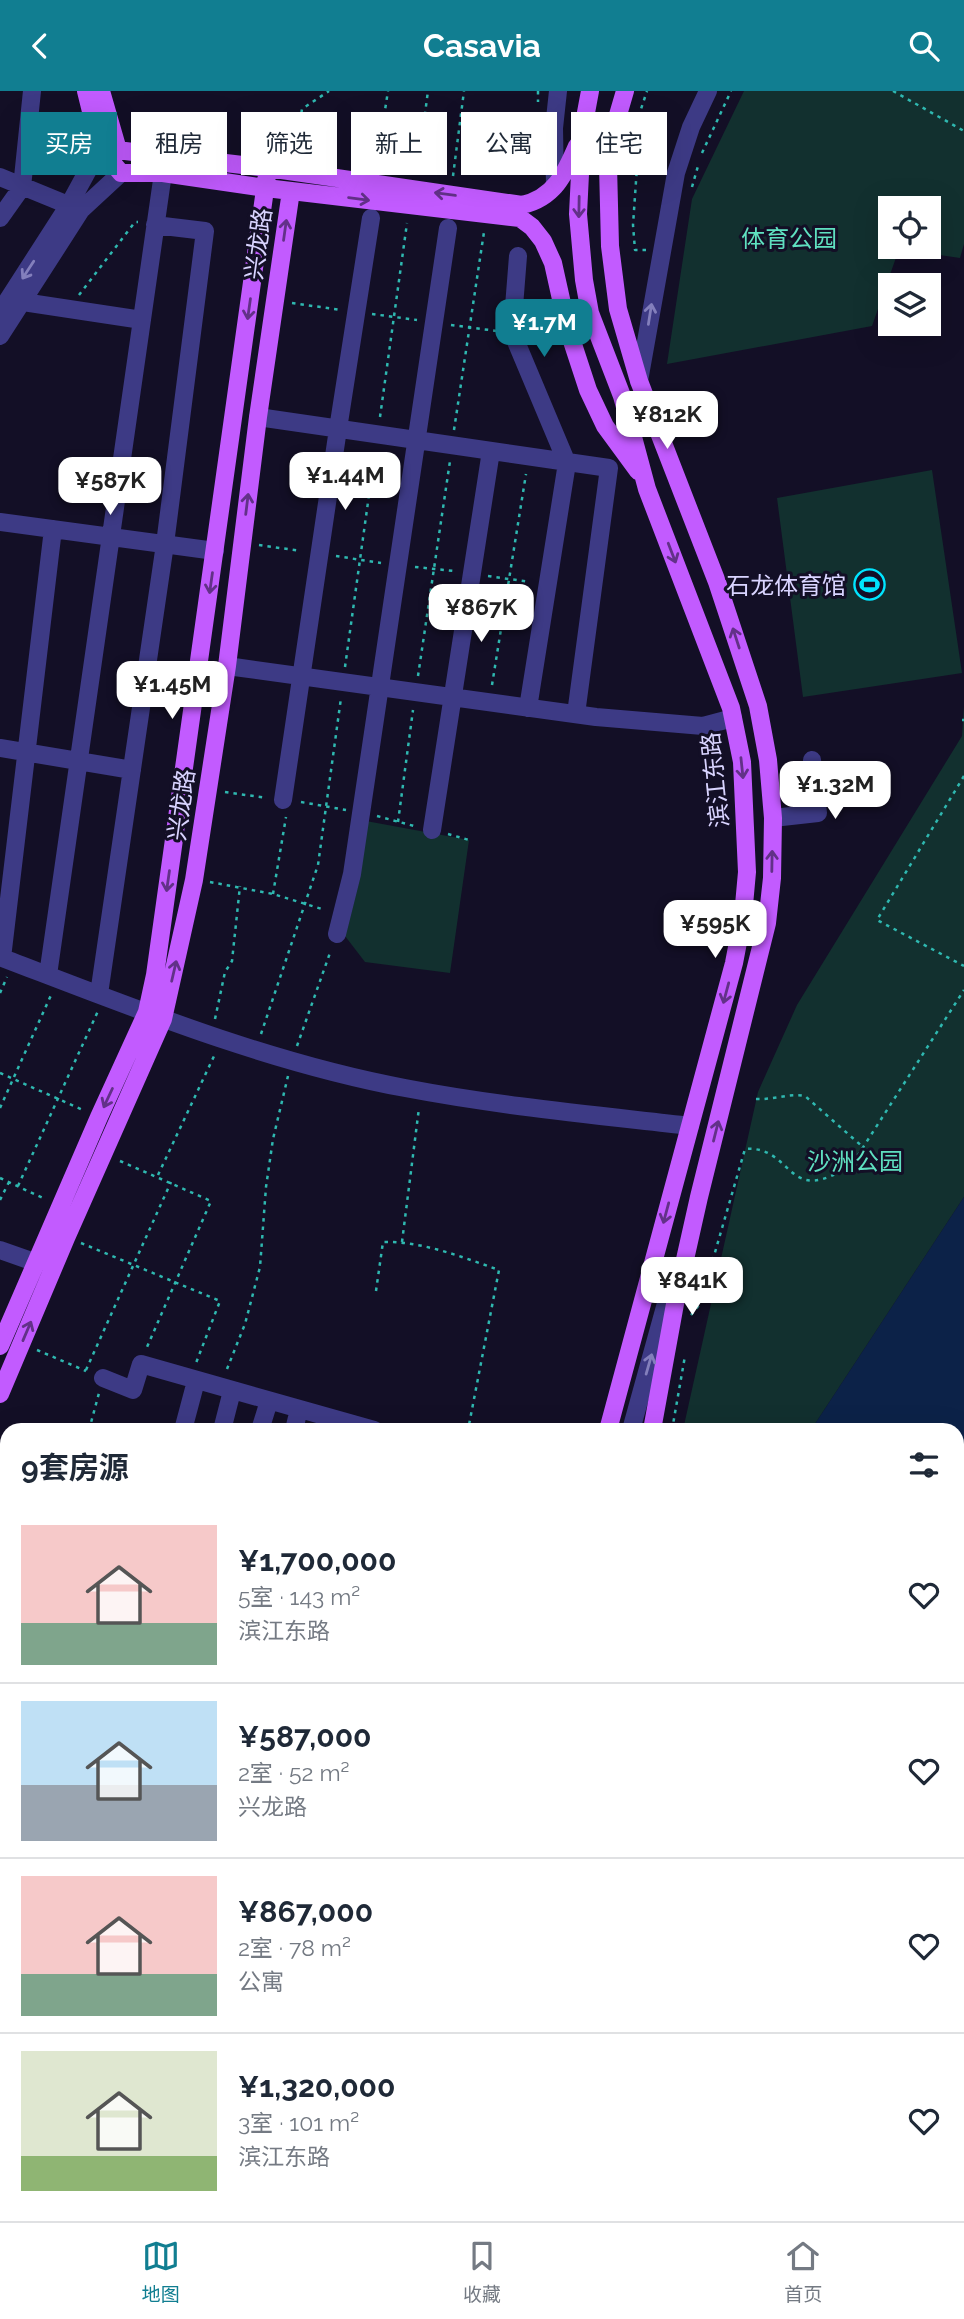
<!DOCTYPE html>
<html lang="zh">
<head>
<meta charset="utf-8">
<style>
	body { margin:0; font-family:Raleway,"Noto Sans SC",sans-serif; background:#f2f2f3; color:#1f2937; height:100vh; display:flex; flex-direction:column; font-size:26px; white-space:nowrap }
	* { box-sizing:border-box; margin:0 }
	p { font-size:23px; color:#747a83 }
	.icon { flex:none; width:38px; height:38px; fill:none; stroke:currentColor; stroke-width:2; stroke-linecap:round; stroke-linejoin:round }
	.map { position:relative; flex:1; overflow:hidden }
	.panel { position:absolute; left:0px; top:1332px; width:964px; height:800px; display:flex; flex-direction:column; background:#fff; border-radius:21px 21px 0 0; box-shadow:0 7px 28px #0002 }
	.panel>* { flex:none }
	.top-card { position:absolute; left:21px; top:21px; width:922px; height:63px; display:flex; gap:14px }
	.fabs { position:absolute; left:878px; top:105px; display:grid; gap:14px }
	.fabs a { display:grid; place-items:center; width:63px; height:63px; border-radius:0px; background:#fff; box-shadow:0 7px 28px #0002; font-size:35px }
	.price { position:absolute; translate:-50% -60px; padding:0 16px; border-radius:14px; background:#fff; color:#222; font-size:23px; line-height:46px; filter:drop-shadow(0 2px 4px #0008) }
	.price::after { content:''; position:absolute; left:50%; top:42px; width:21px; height:16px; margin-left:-10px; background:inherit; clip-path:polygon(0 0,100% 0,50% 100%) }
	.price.on { background:#117e91; color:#fff }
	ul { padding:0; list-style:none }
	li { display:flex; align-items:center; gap:21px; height:175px; padding:0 21px }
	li+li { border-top:2px solid #e0e1e3 }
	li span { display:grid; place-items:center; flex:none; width:196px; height:140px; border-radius:0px; color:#555 }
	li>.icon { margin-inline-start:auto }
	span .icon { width:84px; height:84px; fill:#fffc; stroke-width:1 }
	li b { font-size:30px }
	h2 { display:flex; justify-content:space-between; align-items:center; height:84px; padding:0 21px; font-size:30px }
	.chip { padding:0 24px; border-radius:0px; background:#fff; box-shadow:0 7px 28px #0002; font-size:24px; line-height:63px }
	.chip.on { background:#117e91; color:#fff }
	header { display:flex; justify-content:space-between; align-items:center; height:91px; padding:0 21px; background:#117e91; color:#fff; font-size:32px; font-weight:700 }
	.menu { display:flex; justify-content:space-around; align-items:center; height:98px; border-top:2px solid #e0e1e3; background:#fff; font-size:19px; color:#747a83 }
	.menu a { display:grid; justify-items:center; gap:4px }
	.menu .on { color:#117e91 }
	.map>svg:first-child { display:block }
	.green { fill:#12302f; fill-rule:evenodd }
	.water { fill:#0c2248 }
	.building { fill:#241b47; filter:url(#shadow) }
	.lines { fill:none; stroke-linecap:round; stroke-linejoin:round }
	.path { stroke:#2fb8b0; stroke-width:2.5; stroke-dasharray:3.5 5; stroke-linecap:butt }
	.minor { stroke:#3d3a85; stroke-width:18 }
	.major { stroke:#c25bff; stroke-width:18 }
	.oneway { stroke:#623188 }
	.oneway2 { stroke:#837fbc }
	.labels { text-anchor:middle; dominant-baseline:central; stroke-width:6; stroke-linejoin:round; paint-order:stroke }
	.park-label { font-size:24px; fill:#5fe0c0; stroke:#130f26 }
	.street-label { font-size:24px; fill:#d9d4ff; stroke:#130f26 }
	.poi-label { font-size:24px; fill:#d9d4ff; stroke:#130f26; text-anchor:end }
</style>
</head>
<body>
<header><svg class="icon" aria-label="back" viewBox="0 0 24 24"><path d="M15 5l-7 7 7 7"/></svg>Casavia<svg class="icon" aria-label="search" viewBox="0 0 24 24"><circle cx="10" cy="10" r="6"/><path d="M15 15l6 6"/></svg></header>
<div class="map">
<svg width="964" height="2130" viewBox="0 0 964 2130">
	<defs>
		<filter id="shadow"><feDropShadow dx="6" dy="-6" stdDeviation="0" flood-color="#0009"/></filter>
	</defs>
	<rect width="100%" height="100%" fill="#130f26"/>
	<path class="green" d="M744,0H964V153L960,167L899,158L872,235L667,273L692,108ZM929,117V156H891V117Z
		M932,379L962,582L803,606L777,407Z
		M964,615V1106L811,1339H683L758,1001L797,914L962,645Z
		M366,730L469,749L450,882L365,871L345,845Z"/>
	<path class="water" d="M964,1106V2130H551V2124H957V1339H811Z"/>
	<path class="building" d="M0,1589L7,1590V1833L0,1849Z"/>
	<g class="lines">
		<path class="path" d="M538,0V11
			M893,0L964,40
			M702,62L731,0
			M295,64L302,18L329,0
			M376,76L388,0
			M417,83L428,0
			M453,85L464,0
			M692,96L698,75
			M646,159H635L633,134L641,18L647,0
			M79,204L135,131H138
			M292,212L341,219
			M372,223L417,229
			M451,234L497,240
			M380,326L407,132
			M454,339L484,141
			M259,454L301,460
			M336,465L381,472
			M415,476L454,480
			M488,485L530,491
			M345,576L375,361
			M418,585L450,370
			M492,594L526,383
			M962,629H964
			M964,685L877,829L964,875
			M225,701L267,707
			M301,711L346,719
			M377,725L414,735
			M398,731L413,619
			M448,743L469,749
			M210,791L273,803L325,819
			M273,803L286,726
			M0,902L7,886
			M215,928L225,881L232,870L240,795
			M261,943L318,774L341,607
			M297,955L331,859
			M0,982L83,1019
			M756,1008C773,1009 789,1002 805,1005L864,1057
			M0,1017L52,902
			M120,1070L211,1110L147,1256
			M158,1084L215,963
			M0,1087L45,1108
			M18,1095L98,920
			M0,1109L9,1091
			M402,1151L419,1017
			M81,1152L220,1210L196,1272
			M376,1200L383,1151C422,1150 462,1166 499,1179L468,1339
			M691,1224L700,1213L745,1058C795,1054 785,1120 853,1072L964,899
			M37,1259L86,1280
			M227,1278L245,1233L260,1176L266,1096L273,1048L288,985
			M86,1279L171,1091
			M89,1339L99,1302
			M672,1339L685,1265
			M0,1356L7,1359
			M191,2130L196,2124
			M532,2130V2124"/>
		<path class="minor" d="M0,86L78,118
			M555,95L554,37L558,0
			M0,127L22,96L32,0
			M518,165L512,241L567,372L528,617
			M23,211L142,229
			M0,221L69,114L100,57
			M0,245L81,119L121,82
			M639,290L676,82L691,36L708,0
			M258,326L609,377L576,623
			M0,431L215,460
			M227,575L596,626L703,635L733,627
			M0,657L132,679
			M283,709L338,338L371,127
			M773,727L818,722L812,669
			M432,739L491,360
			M337,843L352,783L448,137
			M0,866C131,916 266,971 405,997C499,1015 595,1024 690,1035
			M2,867L53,438
			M48,884L163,82
			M99,903L165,453L205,140L155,134
			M0,1159L37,1172
			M103,1287L133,1299L141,1273L374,1339
			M183,1339L196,1290
			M222,1339L232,1300
			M260,1339L269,1310
			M294,1339L299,1318
			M631,1339L673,1187
			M0,1859L7,1862
			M0,1893L7,1876
			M0,1978L7,1981
			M372,2124L414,2128
			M486,2130V2124"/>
		<path class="major" d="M86,0L100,57L121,82H163L266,97L520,127L532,136L543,150L553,172L567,235L588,299L605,335L638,380
			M101,0L118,59
			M590,0L582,43L578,123L584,189L590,222L622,305L647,398L731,617L742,671L747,781L743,825L734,872L608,1339
			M625,0L613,41L608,74L610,155L618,218L639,290L717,491L758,615L768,669L773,727L772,787L767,832L699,1106L675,1213L652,1339
			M100,57L268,77L522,114C554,107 565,83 577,55
			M0,1255L99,1026L147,921L155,884L268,77
			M0,1303L66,1147L163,928L194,789L227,575L258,326L291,100
			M0,1498L7,1501
			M0,1522L7,1524
			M957,1789L964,1791
			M957,1815L964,1817
			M457,2130L458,2124
			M496,2130L498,2124"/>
	</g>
	<defs><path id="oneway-shaft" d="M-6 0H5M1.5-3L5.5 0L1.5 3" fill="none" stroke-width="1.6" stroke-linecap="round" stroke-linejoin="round" transform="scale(1.75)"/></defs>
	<g class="oneway">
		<use href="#oneway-shaft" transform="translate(445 103) rotate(-172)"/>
		<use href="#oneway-shaft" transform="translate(359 108) rotate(7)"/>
		<use href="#oneway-shaft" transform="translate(579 116) rotate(91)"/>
		<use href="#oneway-shaft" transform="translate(285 139) rotate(-82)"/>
		<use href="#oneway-shaft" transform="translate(249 218) rotate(98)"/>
		<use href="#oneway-shaft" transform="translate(247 413) rotate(-83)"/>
		<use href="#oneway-shaft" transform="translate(672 462) rotate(69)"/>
		<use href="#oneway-shaft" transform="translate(211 492) rotate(98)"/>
		<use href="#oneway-shaft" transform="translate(736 547) rotate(-108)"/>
		<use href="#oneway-shaft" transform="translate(742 677) rotate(84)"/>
		<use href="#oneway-shaft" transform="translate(772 770) rotate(-89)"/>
		<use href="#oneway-shaft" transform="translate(168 790) rotate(98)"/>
		<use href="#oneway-shaft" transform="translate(174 880) rotate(-77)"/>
		<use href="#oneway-shaft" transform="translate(726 902) rotate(105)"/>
		<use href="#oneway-shaft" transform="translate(108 1007) rotate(115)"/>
		<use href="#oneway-shaft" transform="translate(716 1040) rotate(-76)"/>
		<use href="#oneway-shaft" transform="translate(666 1122) rotate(105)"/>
		<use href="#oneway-shaft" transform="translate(27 1240) rotate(-67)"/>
	</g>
	<g class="oneway2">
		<use href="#oneway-shaft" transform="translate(28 179) rotate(123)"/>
		<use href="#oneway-shaft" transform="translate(650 223) rotate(-81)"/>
		<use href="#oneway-shaft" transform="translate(649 1273) rotate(-74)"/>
	</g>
	<defs>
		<symbol id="stadium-ring" viewBox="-11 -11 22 22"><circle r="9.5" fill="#130f26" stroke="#00e5ff" stroke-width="1.5"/><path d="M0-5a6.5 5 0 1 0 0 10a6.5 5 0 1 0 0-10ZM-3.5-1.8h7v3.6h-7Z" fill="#00e5ff"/></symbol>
	</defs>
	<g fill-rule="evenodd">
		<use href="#stadium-ring" x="852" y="476" width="35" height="35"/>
	</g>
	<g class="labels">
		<g class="park-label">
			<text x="789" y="147">体育公园</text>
			<text x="855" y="1070">沙洲公园</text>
		</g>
		<g class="street-label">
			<text transform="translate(258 153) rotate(-82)">兴龙路</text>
			<text transform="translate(715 689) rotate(-96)">滨江东路</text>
			<text transform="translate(181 714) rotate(-82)">兴龙路</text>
		</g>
		<g class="poi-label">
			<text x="846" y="494">石龙体育馆</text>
		</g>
	</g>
</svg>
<div class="fabs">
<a><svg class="icon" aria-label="locate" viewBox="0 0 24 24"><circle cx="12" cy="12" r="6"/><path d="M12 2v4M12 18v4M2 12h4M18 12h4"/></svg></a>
<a><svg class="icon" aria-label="layers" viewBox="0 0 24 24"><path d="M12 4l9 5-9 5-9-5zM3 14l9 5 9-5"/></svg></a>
</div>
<b class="price on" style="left:544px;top:268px">¥1.7M</b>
<b class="price" style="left:667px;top:360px">¥812K</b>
<b class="price" style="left:345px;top:421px">¥1.44M</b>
<b class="price" style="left:110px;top:426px">¥587K</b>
<b class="price" style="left:481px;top:553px">¥867K</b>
<b class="price" style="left:172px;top:630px">¥1.45M</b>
<b class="price" style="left:835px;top:730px">¥1.32M</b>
<b class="price" style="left:715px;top:869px">¥595K</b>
<b class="price" style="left:692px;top:1226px">¥841K</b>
<div class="top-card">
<a class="chip on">买房</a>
<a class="chip">租房</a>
<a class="chip">筛选</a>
<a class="chip">新上</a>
<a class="chip">公寓</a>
<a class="chip">住宅</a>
</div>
<section class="panel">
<h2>9套房源<svg class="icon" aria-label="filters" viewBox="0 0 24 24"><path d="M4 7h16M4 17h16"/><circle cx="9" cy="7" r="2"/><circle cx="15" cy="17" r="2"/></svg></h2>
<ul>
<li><span style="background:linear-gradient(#f6c9c9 70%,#7fa58c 0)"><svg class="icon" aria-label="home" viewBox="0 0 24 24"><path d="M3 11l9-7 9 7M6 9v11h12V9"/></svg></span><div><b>¥1,700,000</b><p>5室 · 143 m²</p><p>滨江东路</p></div><svg class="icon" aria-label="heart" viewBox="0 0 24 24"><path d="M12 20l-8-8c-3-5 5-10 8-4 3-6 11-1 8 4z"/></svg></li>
<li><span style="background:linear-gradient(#bfe0f5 60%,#9aa5b1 0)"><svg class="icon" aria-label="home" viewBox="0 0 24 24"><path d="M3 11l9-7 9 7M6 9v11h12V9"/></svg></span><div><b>¥587,000</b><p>2室 · 52 m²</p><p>兴龙路</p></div><svg class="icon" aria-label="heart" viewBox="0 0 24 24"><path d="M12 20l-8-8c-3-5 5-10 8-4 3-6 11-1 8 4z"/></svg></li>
<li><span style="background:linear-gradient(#f6c9c9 70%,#7fa58c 0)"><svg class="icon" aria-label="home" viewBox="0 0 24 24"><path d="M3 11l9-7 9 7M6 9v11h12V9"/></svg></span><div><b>¥867,000</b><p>2室 · 78 m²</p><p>公寓</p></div><svg class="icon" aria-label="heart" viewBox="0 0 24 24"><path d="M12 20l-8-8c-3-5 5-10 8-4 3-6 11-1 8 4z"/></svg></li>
<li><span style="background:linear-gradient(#dfe7d0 75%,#8fb573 0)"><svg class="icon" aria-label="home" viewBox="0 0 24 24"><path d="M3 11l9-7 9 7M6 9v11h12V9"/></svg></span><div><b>¥1,320,000</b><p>3室 · 101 m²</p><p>滨江东路</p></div><svg class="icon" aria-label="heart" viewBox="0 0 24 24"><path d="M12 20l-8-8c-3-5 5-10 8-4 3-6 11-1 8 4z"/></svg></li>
</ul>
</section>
</div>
<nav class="menu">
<a class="on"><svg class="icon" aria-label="map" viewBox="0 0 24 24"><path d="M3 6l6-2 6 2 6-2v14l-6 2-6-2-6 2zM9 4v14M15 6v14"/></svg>地图</a>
<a><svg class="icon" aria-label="saved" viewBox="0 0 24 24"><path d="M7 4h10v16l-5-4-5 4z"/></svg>收藏</a>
<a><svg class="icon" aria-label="home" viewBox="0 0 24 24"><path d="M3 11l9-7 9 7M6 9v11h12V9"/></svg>首页</a>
</nav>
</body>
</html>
